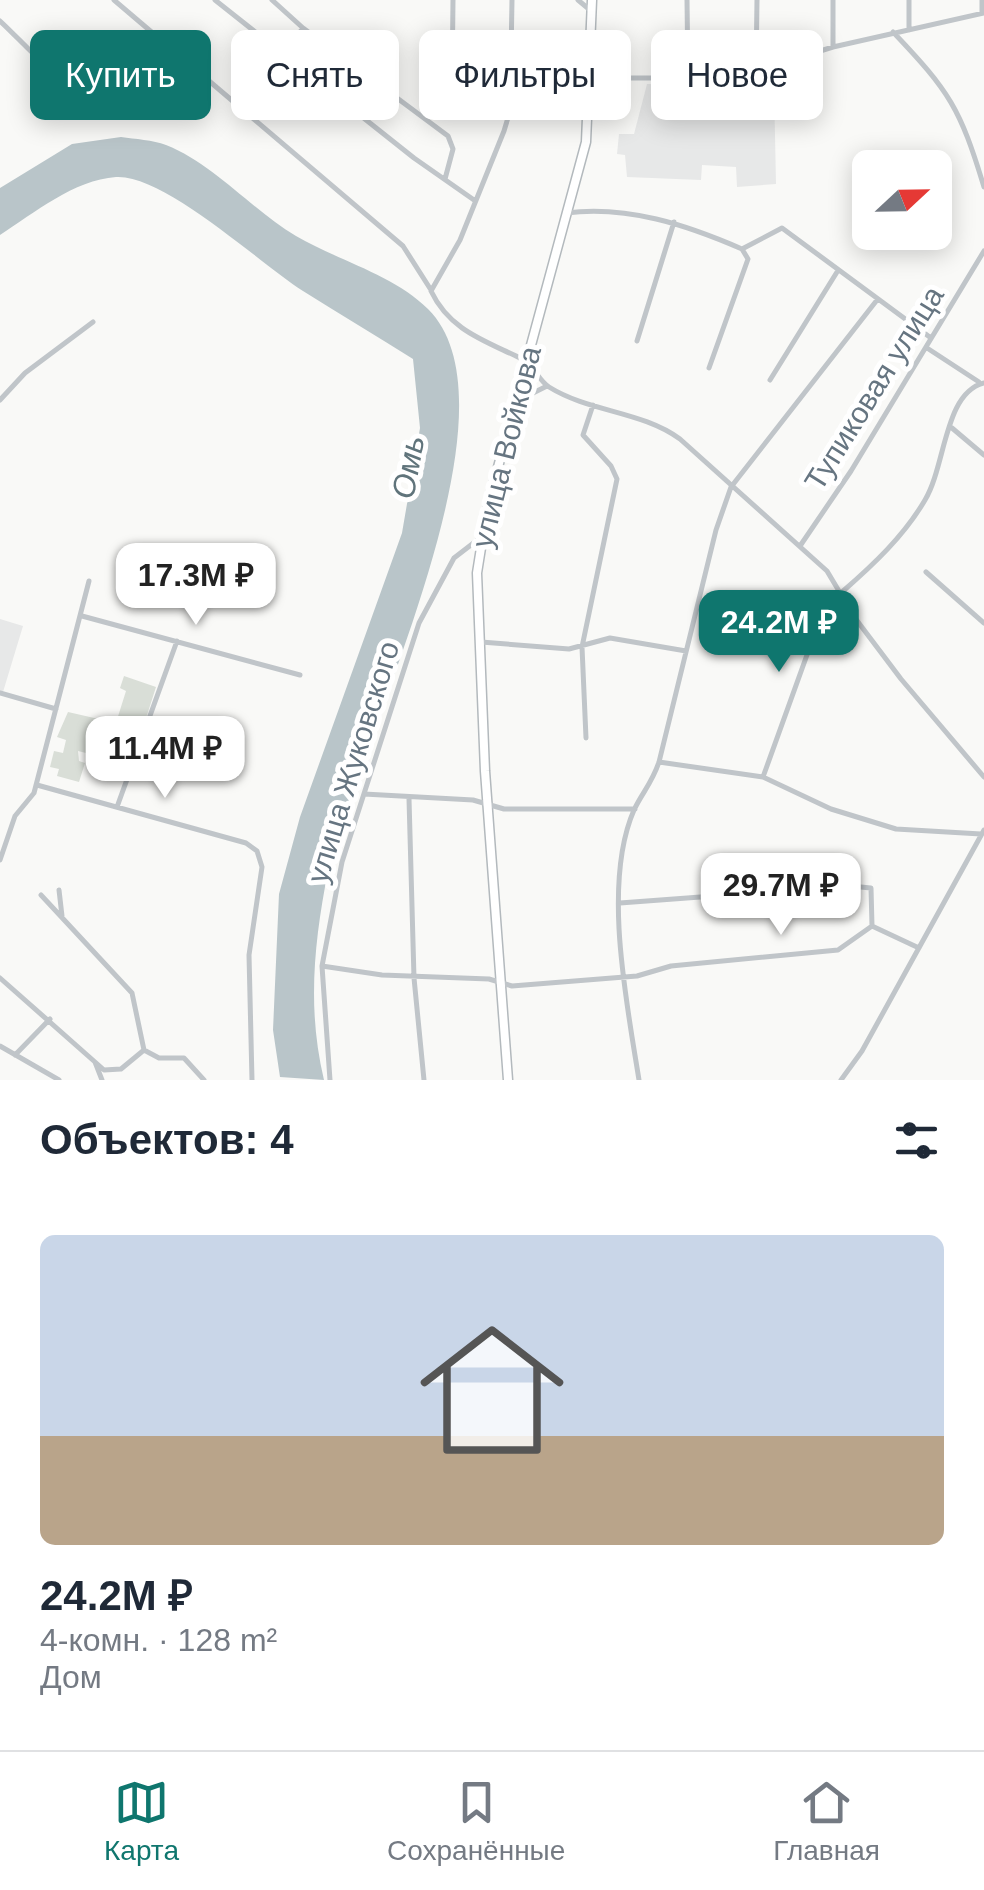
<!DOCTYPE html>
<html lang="ru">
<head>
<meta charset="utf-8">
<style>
	body { margin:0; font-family:Arial,sans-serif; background:#f6f6f7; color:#1f2937; height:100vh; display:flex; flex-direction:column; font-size:38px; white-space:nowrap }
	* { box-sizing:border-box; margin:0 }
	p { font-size:32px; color:#747a83 }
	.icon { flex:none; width:55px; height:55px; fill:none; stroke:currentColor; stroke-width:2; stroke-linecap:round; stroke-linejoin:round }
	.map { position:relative; height:1080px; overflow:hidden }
	.sheet { display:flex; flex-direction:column; background:#fff; flex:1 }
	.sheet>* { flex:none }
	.banner { position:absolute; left:30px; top:30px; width:925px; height:90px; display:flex; gap:20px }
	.needle { width:65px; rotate:68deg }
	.controls { position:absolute; left:852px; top:150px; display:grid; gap:20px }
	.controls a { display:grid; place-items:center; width:100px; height:100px; border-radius:15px; background:#fff; box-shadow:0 5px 25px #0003; font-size:50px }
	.price { position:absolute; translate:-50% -85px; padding:0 22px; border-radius:20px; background:#fff; color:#222; font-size:32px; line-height:65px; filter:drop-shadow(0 2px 5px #0008) }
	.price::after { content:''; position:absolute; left:50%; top:60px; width:30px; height:22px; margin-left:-15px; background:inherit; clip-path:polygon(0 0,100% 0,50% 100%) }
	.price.active { background:#0f766e; color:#fff }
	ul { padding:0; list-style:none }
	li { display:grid; align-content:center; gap:20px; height:530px; padding:0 40px }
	li span { display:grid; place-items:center; height:310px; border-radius:15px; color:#555 }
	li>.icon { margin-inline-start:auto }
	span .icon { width:180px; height:180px; fill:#fffc; stroke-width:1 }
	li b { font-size:42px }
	h2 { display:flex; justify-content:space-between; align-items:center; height:120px; padding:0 40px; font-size:42px }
	.pill { padding:0 35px; border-radius:15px; background:#fff; box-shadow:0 5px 25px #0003; font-size:35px; line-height:90px }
	.pill.active { background:#0f766e; color:#fff }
	.menu { display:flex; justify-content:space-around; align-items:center; height:140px; border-top:2px solid #e0e1e3; background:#fff; font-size:28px; color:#747a83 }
	.menu a { display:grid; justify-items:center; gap:5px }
	.menu .active { color:#0f766e }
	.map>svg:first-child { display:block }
	.built { fill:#e7e8e8 }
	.green { fill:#d9ded7 }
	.water { fill:#b9c5c9 }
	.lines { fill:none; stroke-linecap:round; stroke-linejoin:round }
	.secondary-casing { stroke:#b3b9bd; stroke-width:11 }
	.street { stroke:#c0c5c9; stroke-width:5 }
	.secondary { stroke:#fff; stroke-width:8 }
	.labels { text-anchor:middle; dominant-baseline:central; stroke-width:10; stroke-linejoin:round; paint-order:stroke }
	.street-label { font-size:30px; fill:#667581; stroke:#fff }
	.water-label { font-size:32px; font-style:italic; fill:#60747b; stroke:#fff }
</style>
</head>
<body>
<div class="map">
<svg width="984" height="1080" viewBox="0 0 984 1080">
	<rect width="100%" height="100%" fill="#f9f9f7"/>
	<path class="built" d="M647,84L774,86L776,184L737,187L736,167L702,165L701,180L627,177L625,155L617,154L619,134H634Z
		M0,619L23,626L3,692L0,691Z"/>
	<path class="green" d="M124,676L156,687L141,734L115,726L126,691L120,688Z
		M68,712L103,720L99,735L91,733L86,753L78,751L79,761L85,763L79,782L57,776L59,769L50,767L54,751L63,753L66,740L57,737Z"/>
	<path class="water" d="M121,137C135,139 153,140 166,145C214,164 252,210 296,236C337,260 394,275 428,309C529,410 354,747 328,871C314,942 307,1009 324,1080L280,1077L273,1030L279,894L300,817L402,533L420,428L413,359C377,336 339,314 303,291C258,262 164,174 116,177C74,180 34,213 0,235V188L72,144Z"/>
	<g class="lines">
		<defs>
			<path id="secondary" d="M508,1080L485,771L477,573L488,504L586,142L592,0"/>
		</defs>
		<use href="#secondary" class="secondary-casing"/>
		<path class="street" d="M114,0L403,246L431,290
			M215,0L414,158L474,200
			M272,0L303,28L448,136L453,149L445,179
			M453,0L452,87L510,92L588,115
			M512,0L510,111L504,131L460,240L431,291C450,331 486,341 522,359C534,365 538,380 549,387C589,412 642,411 680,439L827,571L855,618L901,679L984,777
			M578,0L590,10
			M687,0L688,77
			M909,0V30
			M982,13V0
			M0,21C29,47 94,127 134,102C149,92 161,65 172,51
			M893,32C950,92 960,108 984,187
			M833,47V0
			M282,56L303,28
			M756,71L757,0
			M592,78H688L756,71L833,47L984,13
			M566,213C627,205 687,225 742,249L782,228L931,338
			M637,341L674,222
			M927,348L979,382
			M709,368L748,259L742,249
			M770,380L837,272
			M0,400L25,373L93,322
			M515,402L547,386
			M952,428L984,455
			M800,546L851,471L984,251
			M926,572L984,623
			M842,592C873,565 904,536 925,500C946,465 944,393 984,383
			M82,616L300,675
			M481,642L569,649L610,638L686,651
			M0,693L56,709
			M586,738L582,647L617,479L611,466L583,435L593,405
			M659,762L763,777L831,809L896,829L981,834
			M763,777L812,641L846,603
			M37,785L246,843L257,851L262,867L249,955L252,1080
			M364,794L473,800L504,809H635
			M409,799L414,978L424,1080
			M117,807L177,641
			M0,860L15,816L34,793L89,581
			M59,890L62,916
			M41,895L132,993L144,1050L121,1069L104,1070L95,1062
			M620,903L850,886L871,888L872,926
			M322,966L382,975L489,979L512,986L637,976L671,966L838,950L872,926L919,948
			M0,978L95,1062L102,1080
			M0,1046L59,1080
			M144,1050L159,1058H184L204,1080
			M15,1055L50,1019
			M330,1080L322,966L342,862L419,623L454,558L480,538
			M639,1080C627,1004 602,883 634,810C642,793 652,783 659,762L716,530L731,487L877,300
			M841,1080L862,1051L984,830"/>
		<use href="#secondary" class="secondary"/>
	</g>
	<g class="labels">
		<g class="street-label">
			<text transform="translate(874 388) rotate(-58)">Тупиковая улица</text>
			<text transform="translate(506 447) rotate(-76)">улица Войкова</text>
			<text transform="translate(353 762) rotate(-73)">улица Жуковского</text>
		</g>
		<g class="water-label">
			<text transform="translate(408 467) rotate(-80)">Омь</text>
		</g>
	</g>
</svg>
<div class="controls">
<a><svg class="needle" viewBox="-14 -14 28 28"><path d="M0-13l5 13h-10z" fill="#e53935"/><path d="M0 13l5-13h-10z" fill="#747a83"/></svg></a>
</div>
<b class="price" style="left:196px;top:628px">17.3M ₽</b>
<b class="price active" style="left:779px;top:675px">24.2M ₽</b>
<b class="price" style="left:165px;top:801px">11.4M ₽</b>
<b class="price" style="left:781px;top:938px">29.7M ₽</b>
<div class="banner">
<a class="pill active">Купить</a>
<a class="pill">Снять</a>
<a class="pill">Фильтры</a>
<a class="pill">Новое</a>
</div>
</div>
<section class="sheet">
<h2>Объектов: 4<svg class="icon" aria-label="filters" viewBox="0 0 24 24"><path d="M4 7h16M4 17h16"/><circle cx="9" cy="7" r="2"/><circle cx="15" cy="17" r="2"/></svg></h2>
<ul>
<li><span style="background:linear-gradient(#c9d6e8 65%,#b9a48a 0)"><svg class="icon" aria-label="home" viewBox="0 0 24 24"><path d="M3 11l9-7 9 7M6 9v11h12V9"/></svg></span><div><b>24.2M ₽</b><p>4-комн. · 128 m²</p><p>Дом</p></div></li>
</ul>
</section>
<nav class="menu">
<a class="active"><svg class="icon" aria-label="map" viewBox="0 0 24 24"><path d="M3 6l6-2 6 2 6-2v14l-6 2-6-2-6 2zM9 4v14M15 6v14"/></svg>Карта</a>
<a><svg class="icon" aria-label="saved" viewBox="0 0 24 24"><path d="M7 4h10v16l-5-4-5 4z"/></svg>Сохранённые</a>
<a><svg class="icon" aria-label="home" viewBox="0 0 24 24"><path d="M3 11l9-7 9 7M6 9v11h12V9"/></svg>Главная</a>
</nav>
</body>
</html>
